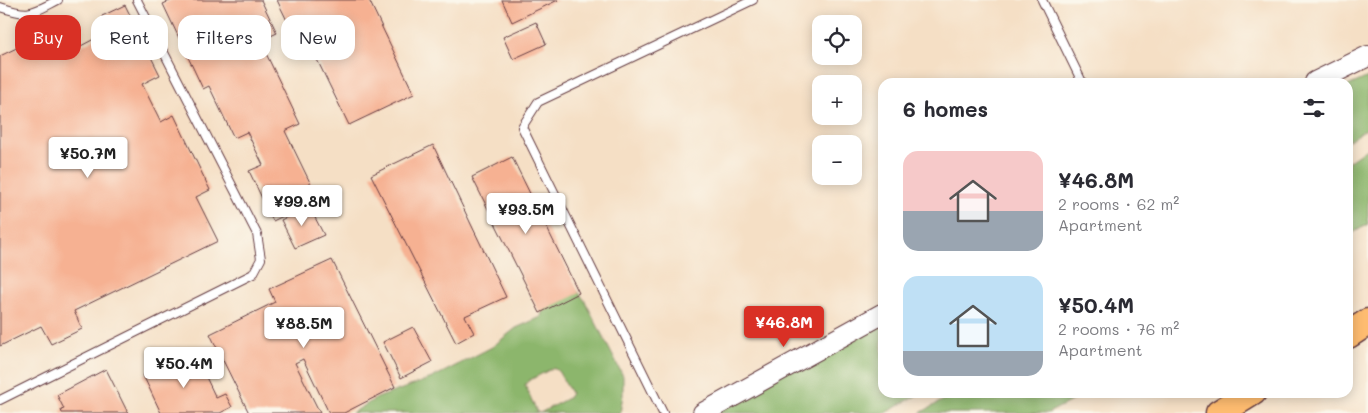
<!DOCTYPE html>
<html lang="en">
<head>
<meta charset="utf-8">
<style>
	body { margin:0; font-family:Mali,sans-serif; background:#f7f7f7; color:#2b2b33; height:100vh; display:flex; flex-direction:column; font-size:19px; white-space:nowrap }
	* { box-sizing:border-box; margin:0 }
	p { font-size:16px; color:#7c7c81 }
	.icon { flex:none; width:28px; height:28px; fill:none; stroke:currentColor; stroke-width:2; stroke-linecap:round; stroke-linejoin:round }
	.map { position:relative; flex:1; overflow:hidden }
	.details { position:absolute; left:878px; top:78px; width:475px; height:320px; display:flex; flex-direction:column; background:#fff; border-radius:15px; box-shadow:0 2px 12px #0003 }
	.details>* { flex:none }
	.top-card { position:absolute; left:15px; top:15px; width:475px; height:45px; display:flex; gap:10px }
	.tools { position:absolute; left:812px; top:15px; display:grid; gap:10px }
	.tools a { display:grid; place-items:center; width:50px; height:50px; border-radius:10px; background:#fff; box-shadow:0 2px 12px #0003; font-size:25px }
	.price { position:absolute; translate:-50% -42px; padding:0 11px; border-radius:5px; background:#fff; color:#222; font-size:16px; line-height:32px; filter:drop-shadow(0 1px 2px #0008) }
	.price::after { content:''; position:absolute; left:50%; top:30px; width:15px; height:11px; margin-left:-8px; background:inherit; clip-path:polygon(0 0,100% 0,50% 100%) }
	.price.selected { background:#d93025; color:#fff }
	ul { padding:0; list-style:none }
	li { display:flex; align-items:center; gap:15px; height:125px; padding:0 25px }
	li span { display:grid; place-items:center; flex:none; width:140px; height:100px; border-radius:15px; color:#555 }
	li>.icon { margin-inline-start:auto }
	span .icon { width:60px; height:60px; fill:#fffc; stroke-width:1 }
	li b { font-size:21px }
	h2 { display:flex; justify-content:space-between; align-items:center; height:60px; padding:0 25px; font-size:21px }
	.tag { padding:0 18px; border-radius:15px; background:#fff; box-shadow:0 2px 12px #0003; font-size:18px; line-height:45px }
	.tag.selected { background:#d93025; color:#fff }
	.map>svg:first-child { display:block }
	.forest { fill:#8cb66c; stroke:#6b6a4c; fill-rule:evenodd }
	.building { fill:#f6b192 }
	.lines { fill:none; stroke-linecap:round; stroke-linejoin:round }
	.service-casing { stroke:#643c42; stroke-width:10 }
	.tertiary-casing { stroke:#643c42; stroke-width:22 }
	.trunk-casing { stroke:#643c42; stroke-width:29 }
	.service { stroke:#fff; stroke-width:8 }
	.tertiary { stroke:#fff; stroke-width:20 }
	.trunk { stroke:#febc70; stroke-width:26 }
</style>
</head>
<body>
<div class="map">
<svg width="1368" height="413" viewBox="0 0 1368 413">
	<rect width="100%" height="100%" fill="#fbf7ec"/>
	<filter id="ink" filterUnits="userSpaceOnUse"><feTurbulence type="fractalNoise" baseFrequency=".02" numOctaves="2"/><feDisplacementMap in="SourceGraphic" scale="10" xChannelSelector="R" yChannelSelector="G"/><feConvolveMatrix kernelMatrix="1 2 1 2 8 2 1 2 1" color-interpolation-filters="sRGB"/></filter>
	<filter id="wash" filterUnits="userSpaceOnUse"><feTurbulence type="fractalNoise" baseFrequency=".0096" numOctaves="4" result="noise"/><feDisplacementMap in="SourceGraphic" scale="20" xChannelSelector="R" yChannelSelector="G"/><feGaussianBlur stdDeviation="1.12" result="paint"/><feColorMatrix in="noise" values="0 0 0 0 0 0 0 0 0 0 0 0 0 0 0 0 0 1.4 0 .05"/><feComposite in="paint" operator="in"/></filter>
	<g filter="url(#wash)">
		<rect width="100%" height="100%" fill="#f5dfc5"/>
		<path class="forest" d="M1368,77V128L1348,141V86Z
			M1368,148V224L1348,236V162Z
			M577,290L585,301L623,376V395L620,413H352L377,398L432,378L492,347L516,328L541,317L543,307ZM553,368L558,371L571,393L568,398L540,413L537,412L525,385L528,381Z
			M882,320V392L921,393L885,413H707Z
			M958,392H1087V393L1048,413H920Z"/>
		<g id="blocks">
			<path class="building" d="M172,0H261L277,33L260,41L300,124L285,131L318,199L273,221L249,171L263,165L247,132L234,138L209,86L203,89L163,4Z
				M277,0H369L414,94L349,125L304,33L295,37Z
				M502,0H558L512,22Z
				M125,5L160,75L142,84L161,122L174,115L210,190L196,197L218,241L74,311L82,329L51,344L41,326L0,346V56L25,44L30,52L71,32L79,47L109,31L102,16Z
				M536,22L546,44L513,59L503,37Z
				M433,145L506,297L465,316L474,333L456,343L371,175Z
				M512,157L579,293L540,313L472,177Z
				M309,206L324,235L295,248L281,220Z
				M332,260L395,387L344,413H329L303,359L295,363L320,413H249L210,334L275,302L269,289Z
				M413,327L432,362L401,378L383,342Z
				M194,352L216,398L225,394L232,407L220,413H161L143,375Z
				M106,369L128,413H62L61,410L64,409L57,395Z"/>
		</g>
	</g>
	<g filter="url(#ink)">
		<use href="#blocks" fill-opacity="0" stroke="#643c42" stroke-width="1"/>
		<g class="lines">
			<defs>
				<path id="service" d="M1042,0L1082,82
					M0,7C30,17 30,14 58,0
					M0,400L253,274L261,259L257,234L137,0
					M663,413L522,127L538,102L753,0"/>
				<path id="tertiary" d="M1315,82L1368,56
					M703,413L882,314"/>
				<path id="trunk" d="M1348,335L1368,322
					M1219,413L1253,392"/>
			</defs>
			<use href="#service" class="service-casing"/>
			<use href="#tertiary" class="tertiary-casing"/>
			<use href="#trunk" class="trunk-casing"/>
			<use href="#service" class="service"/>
			<use href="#tertiary" class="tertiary"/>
			<use href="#trunk" class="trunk"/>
		</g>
	</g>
</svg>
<div class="tools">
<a><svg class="icon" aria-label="locate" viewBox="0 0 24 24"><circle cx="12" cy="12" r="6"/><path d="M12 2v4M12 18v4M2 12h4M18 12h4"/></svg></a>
<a>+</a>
<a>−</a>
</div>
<b class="price" style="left:88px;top:179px">¥50.7M</b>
<b class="price" style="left:302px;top:227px">¥99.8M</b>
<b class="price" style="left:526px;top:235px">¥93.5M</b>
<b class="price selected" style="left:784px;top:348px">¥46.8M</b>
<b class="price" style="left:304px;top:349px">¥88.5M</b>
<b class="price" style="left:184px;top:389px">¥50.4M</b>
<div class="top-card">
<a class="tag selected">Buy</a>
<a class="tag">Rent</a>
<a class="tag">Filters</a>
<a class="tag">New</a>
</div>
<section class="details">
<h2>6 homes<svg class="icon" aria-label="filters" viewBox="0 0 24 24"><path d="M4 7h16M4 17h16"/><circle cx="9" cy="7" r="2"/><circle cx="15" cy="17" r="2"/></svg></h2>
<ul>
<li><span style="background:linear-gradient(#f6c9c9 60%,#9aa5b1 0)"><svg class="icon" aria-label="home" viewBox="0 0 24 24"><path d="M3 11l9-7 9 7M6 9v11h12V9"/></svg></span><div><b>¥46.8M</b><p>2 rooms · 62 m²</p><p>Apartment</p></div></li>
<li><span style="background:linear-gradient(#bfe0f5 75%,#9aa5b1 0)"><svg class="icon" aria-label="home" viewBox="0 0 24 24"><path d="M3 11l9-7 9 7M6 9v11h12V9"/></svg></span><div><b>¥50.4M</b><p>2 rooms · 76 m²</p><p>Apartment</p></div></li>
</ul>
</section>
</div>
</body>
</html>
